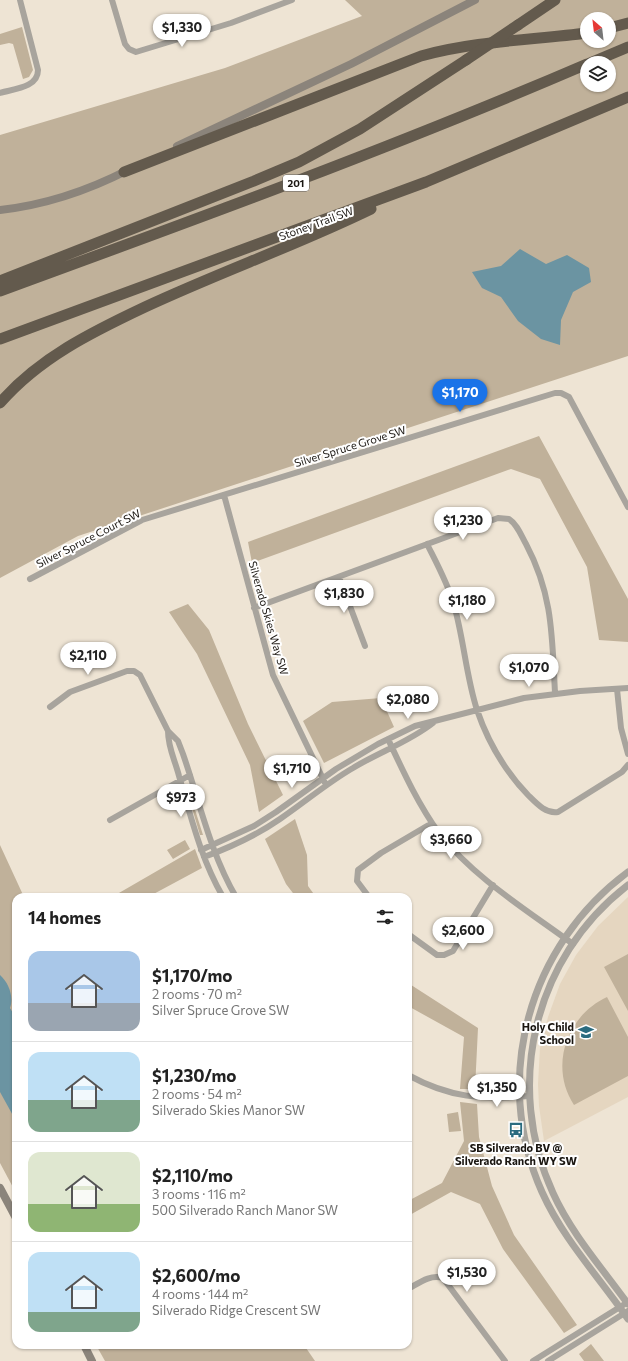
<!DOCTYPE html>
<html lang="en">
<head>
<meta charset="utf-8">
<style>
	body { margin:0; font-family:Commissioner,sans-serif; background:#f2f2f2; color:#222; height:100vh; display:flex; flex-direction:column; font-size:15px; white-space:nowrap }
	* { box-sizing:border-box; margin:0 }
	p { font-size:13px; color:#767676 }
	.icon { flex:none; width:22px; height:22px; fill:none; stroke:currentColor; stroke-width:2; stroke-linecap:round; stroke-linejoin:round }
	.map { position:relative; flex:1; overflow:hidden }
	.details { position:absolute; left:12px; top:893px; width:400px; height:456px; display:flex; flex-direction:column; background:#fff; border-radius:12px; box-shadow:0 1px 3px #0004 }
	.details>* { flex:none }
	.needle { width:26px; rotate:332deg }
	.tools { position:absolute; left:580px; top:12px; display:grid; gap:8px }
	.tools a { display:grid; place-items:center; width:36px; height:36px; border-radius:50%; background:#fff; box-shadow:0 1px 3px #0004; font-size:20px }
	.price { position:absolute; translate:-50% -34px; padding:0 9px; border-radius:14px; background:#fff; color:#222; font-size:13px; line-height:26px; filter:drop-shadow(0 1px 2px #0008) }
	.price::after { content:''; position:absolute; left:50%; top:24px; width:12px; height:9px; margin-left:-6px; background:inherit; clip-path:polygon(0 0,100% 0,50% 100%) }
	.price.selected { background:#1a73e8; color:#fff }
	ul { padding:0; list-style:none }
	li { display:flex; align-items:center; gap:12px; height:100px; padding:0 16px }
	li+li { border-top:1px solid #e0e0e0 }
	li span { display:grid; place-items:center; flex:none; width:112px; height:80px; border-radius:12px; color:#555 }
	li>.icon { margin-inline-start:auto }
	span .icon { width:48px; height:48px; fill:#fffc; stroke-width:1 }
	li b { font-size:17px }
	h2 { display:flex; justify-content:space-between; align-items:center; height:48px; padding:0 16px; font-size:17px }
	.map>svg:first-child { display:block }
	.built { fill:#e5d6c0 }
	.green { fill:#c0b19a; fill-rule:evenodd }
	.water { fill:#6b94a2 }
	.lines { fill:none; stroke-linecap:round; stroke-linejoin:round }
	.minor { stroke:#a8a49d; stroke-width:6 }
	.tertiary { stroke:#a8a49d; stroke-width:7 }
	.secondary { stroke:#8b847b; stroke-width:8 }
	.motorway { stroke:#635a4d; stroke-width:11 }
	.motorway-bridge { stroke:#635a4d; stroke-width:11 }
	.labels { text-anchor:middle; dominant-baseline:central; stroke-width:4; stroke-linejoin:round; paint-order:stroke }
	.shield { fill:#fff; stroke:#5f5c58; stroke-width:1 }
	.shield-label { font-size:10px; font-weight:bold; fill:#1a1611 }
	.street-label { font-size:11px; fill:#1a1611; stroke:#fff }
	.poi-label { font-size:11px; font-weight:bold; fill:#1a1611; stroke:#fff; text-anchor:end }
</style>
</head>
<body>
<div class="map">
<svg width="628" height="1361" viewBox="0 0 628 1361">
	<rect width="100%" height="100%" fill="#eee4d4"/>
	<path class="built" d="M628,897V1097L544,1141L539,1106L538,1084L540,1048L548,1017L560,984L576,955L598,926Z"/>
	<path class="green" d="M345,0H628V356L78,536L0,578V135L225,68L362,16ZM587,19H609V41H587ZM587,63H609V85H587Z
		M22,27L33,70L29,77L23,79L13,44L9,43L0,45V34Z
		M539,436L628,599V642L599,640L587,567L540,479L511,469L252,563L248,542Z
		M188,604L209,630L248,724L283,795L259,812L250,765L197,654L169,612Z
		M381,698L394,727L324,763L303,721L332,702Z
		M191,797L203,835H200L189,798Z
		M295,819L307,855L308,886L316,897H296L286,884L265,839Z
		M185,840L190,849L173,859L167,850Z
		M0,845L24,897H16V1193L0,1163Z
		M195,849L202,868L148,897H112Z
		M628,954V1011L604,967Z
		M408,983L478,1028L475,1089H460L464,1037L408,1006Z
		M607,997L628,1037V1076L574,1105C549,1067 566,1016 607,997Z
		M460,1102L477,1104L479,1137L492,1186L514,1235L577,1325L564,1333L503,1249L480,1204L451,1192L408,1216V1201L442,1183L464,1141Z
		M458,1112L461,1131L449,1132L447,1114Z
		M591,1344L604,1361H584L579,1354Z
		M96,1345H304L315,1361H105Z"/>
	<path class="water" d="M520,249L546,264L567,255L589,268L591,282L573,292L561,320L560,345L541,339L518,321L501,297L482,288L472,272L501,266Z
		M0,975C9,983 14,997 10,1008L16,1018V1121L0,1092Z"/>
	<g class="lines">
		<path class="minor" d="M112,0L125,44L129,49L136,52L231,23L292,0
			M0,93C13,89 38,88 38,70L20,0
			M224,495L273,675L326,785
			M427,544C437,564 448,584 454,605C464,640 466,676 477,710C488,742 505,771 528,795C537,804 546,814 558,812L622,772L628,765
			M339,577L365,646
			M30,579L142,520L555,393H561L569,397L628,507
			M254,608L498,518L509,519C517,524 521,535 526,544C553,595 552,636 555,693
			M617,689L621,728L628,754
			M50,707L70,692L127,671H134L140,675L168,731L178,741L183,754C200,803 210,852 236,897
			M168,731C168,748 175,760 179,776C191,817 201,859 223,897
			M388,739C403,771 418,804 439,833C474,878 527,910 573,944
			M110,820L190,775
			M201,850L254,826L276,812L336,769L378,744L415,726L524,698L580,691L628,688
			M204,857C231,847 257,835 280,819C305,802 327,783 353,768C379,752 409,742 433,723
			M369,897L357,881L358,870L381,853L432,823
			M408,934L437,955H444L453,951L493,885
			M408,1075C450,1098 482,1100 529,1096
			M408,1289C419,1283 430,1274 443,1278L505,1361
			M533,1361L628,1302
			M548,1361L628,1311"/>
		<path class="tertiary" d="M628,872C529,945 491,1078 542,1192C563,1239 599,1277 628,1319
			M628,885C533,958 504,1086 553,1193C571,1233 602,1268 628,1304"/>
		<path class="secondary" d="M177,146L351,64L475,0
			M0,210C45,205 89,190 128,170
			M0,1188L16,1218
			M84,1345L92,1361"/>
		<path class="motorway" d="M518,25L555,0
			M609,28L628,23
			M590,63L628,47
			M124,172L421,56C475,41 532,40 587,33
			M0,281L254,181L299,162L360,129L466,60
			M0,291C197,219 394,147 587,64
			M0,339L426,182L628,97
			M0,403C39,358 92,332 145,307C220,272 297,245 371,209"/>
		<path class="motorway-bridge" d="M466,60L518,25"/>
	</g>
	<defs>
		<symbol id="school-bare" viewBox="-9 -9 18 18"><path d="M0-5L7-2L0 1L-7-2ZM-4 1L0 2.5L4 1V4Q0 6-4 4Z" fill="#2a6b7f" stroke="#fff" stroke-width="2.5" paint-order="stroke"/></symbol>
		<symbol id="bus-bare" viewBox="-9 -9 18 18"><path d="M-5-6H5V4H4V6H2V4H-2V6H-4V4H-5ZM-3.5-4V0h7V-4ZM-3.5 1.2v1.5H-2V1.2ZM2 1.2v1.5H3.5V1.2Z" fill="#2a6b7f" stroke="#fff" stroke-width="2.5" paint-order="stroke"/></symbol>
	</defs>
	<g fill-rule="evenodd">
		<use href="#school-bare" x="575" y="1021" width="22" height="22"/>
		<use href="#bus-bare" x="505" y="1119" width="22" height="22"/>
	</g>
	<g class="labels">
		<rect class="shield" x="283" y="175" width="26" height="16" rx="3"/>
		<g class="shield-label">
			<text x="296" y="183">201</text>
		</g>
		<g class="street-label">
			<text transform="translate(316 223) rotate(-20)">Stoney Trail SW</text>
			<text transform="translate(350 446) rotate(-17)">Silver Spruce Grove SW</text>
			<text transform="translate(88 538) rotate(-27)">Silver Spruce Court SW</text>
			<text transform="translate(269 618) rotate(74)">Silverado Skies Way SW</text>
		</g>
		<g class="poi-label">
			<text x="574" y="1026">Holy Child<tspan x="574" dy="13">School</tspan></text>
			<text x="516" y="1147" text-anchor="middle">SB Silverado BV @<tspan x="516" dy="13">Silverado Ranch WY SW</tspan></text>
		</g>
	</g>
</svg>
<div class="tools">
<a><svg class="needle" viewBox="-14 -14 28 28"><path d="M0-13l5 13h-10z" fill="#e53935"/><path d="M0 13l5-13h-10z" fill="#767676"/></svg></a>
<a><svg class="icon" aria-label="layers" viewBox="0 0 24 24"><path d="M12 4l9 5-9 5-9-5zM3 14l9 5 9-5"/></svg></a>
</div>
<b class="price" style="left:182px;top:48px">$1,330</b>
<b class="price selected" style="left:460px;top:413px">$1,170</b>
<b class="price" style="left:463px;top:541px">$1,230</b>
<b class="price" style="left:344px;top:614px">$1,830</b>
<b class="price" style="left:467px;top:621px">$1,180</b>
<b class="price" style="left:88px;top:676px">$2,110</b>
<b class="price" style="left:529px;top:688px">$1,070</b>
<b class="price" style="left:408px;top:720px">$2,080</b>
<b class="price" style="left:292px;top:789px">$1,710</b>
<b class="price" style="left:181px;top:818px">$973</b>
<b class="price" style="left:451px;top:860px">$3,660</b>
<b class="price" style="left:463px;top:951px">$2,600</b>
<b class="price" style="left:497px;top:1108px">$1,350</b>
<b class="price" style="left:467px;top:1293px">$1,530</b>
<section class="details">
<h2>14 homes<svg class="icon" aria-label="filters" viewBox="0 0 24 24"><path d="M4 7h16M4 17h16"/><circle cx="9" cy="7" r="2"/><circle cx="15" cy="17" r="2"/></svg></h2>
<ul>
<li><span style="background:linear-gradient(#a9c7e8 65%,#9aa5b1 0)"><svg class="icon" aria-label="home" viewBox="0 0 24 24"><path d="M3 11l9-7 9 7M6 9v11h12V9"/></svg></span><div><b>$1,170/mo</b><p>2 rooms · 70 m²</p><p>Silver Spruce Grove SW</p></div></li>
<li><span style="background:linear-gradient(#bfe0f5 60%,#7fa58c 0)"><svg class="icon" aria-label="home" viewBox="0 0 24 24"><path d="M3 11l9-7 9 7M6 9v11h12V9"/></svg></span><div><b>$1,230/mo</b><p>2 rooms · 54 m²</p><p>Silverado Skies Manor SW</p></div></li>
<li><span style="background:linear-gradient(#dfe7d0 65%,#8fb573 0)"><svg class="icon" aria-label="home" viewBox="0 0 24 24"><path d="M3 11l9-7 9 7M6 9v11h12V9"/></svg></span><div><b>$2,110/mo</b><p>3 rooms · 116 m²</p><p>500 Silverado Ranch Manor SW</p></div></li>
<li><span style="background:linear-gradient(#bfe0f5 75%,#7fa58c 0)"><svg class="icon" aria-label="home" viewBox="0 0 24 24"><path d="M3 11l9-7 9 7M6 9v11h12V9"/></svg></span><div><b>$2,600/mo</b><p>4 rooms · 144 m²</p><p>Silverado Ridge Crescent SW</p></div></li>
</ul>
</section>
</div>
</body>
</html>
